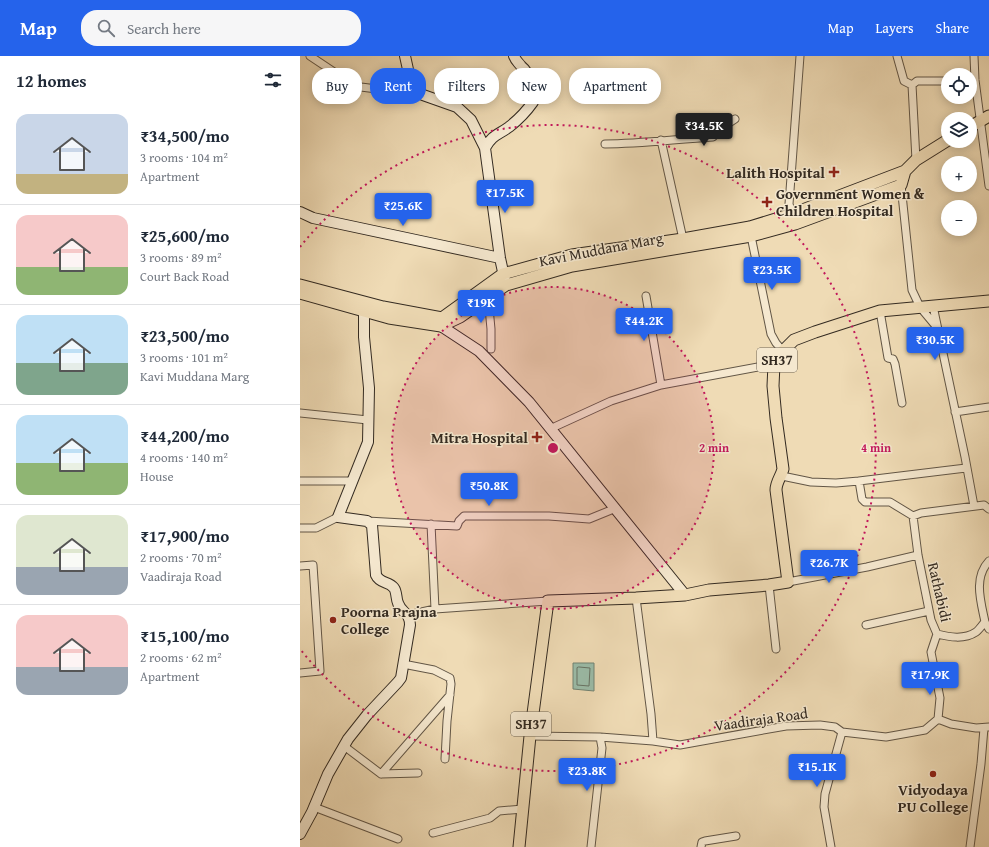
<!DOCTYPE html>
<html lang="en">
<head>
<meta charset="utf-8">
<style>
	body { margin:0; font-family:"Gentium Book Plus",serif; background:#f6f6f7; color:#1f2937; height:100vh; display:flex; flex-direction:column; font-size:15px; white-space:nowrap }
	* { box-sizing:border-box; margin:0 }
	p { font-size:13px; color:#747a83 }
	.icon { flex:none; width:22px; height:22px; fill:none; stroke:currentColor; stroke-width:2; stroke-linecap:round; stroke-linejoin:round }
	.map { position:relative; flex:1; overflow:hidden }
	.panel { display:flex; flex-direction:column; background:#fff; width:300px }
	.panel>* { flex:none }
	.guide { position:absolute; left:12px; top:12px; width:380px; height:36px; display:flex; gap:8px }
	.tools { position:absolute; left:641px; top:12px; display:grid; gap:8px }
	.tools a { display:grid; place-items:center; width:36px; height:36px; border-radius:50%; background:#fff; box-shadow:0 2px 10px #0003; font-size:20px }
	.price { position:absolute; translate:-50% -34px; padding:0 9px; border-radius:4px; background:#2563eb; color:#fff; font-size:13px; line-height:26px; filter:drop-shadow(0 1px 2px #0008) }
	.price::after { content:''; position:absolute; left:50%; top:24px; width:12px; height:9px; margin-left:-6px; background:inherit; clip-path:polygon(0 0,100% 0,50% 100%) }
	.price.current { background:#222; color:#fff }
	ul { padding:0; list-style:none }
	li { display:flex; align-items:center; gap:12px; height:100px; padding:0 16px }
	li+li { border-top:1px solid #e0e1e3 }
	li span { display:grid; place-items:center; flex:none; width:112px; height:80px; border-radius:12px; color:#555 }
	li>.icon { margin-inline-start:auto }
	span .icon { width:48px; height:48px; fill:#fffc; stroke-width:1 }
	li b { font-size:17px }
	h2 { display:flex; justify-content:space-between; align-items:center; height:48px; padding:0 16px; font-size:17px }
	.pill { padding:0 14px; border-radius:16px; background:#fff; box-shadow:0 2px 10px #0003; font-size:14px; line-height:36px }
	.pill.current { background:#2563eb; color:#fff }
	header { display:flex; align-items:center; gap:24px; box-sizing:border-box; height:56px; padding:0 20px; background:#2563eb; color:#fff }
	header strong { font-size:19px }
	nav { display:flex; gap:22px; margin-inline-start:auto; font-size:14px }
	.search { width:280px; height:36px; background:#f6f6f7; display:flex; align-items:center; gap:10px; box-sizing:border-box; padding:0 14px; border-radius:16px; color:#747a83; font-size:15px }
	main { display:flex; flex:1; min-height:0 }
	.map>svg:first-child { display:block }
	.water { fill:#9bbca8; stroke:#718272 }
	.lines { fill:none; stroke-linecap:round; stroke-linejoin:round }
	.shore { stroke:#677364; stroke-width:1 }
	.street-casing { stroke:#625646; stroke-width:9 }
	.secondary-casing { stroke:#332a21; stroke-width:12 }
	.primary-casing { stroke:#332a21; stroke-width:13 }
	.street { stroke:#f5e8cf; stroke-width:7 }
	.secondary { stroke:#f5e8cf; stroke-width:10 }
	.primary { stroke:#efdbb5; stroke-width:11 }
	.ring { fill:none; stroke:#c2185b; stroke-width:2; stroke-dasharray:2 4 }
	.poi-dot { fill:#8f2418; stroke:#f5e8cf; stroke-width:1.5 }
	.labels { text-anchor:middle; dominant-baseline:central; stroke-width:3; stroke-linejoin:round; paint-order:stroke }
	.shield { fill:#f5e8cf; stroke:#6d6355; stroke-width:1 }
	.shield-label { font-size:14px; font-weight:bold; fill:#332a21 }
	.poi-label { font-size:15px; font-weight:bold; fill:#332a21; stroke:#f5e8cf; text-anchor:end }
	.street-label { font-size:15px; fill:#332a21; stroke:#f5e8cf }
	.centre { fill:#c2185b; stroke:#f5e8cf; stroke-width:2 }
	.ring-label { font-size:12px; text-anchor:middle; font-weight:bold; fill:#c2185b; stroke:#f5e8cf; stroke-width:3; stroke-linejoin:round; paint-order:stroke }
</style>
</head>
<body>
<header>
<strong>Map</strong>
<div class="search"><svg class="icon" aria-label="search" viewBox="0 0 24 24"><circle cx="10" cy="10" r="6"/><path d="M15 15l6 6"/></svg>Search here</div>
<nav><a>Map</a><a>Layers</a><a>Share</a></nav>
</header>
<main>
<section class="panel">
<h2>12 homes<svg class="icon" aria-label="filters" viewBox="0 0 24 24"><path d="M4 7h16M4 17h16"/><circle cx="9" cy="7" r="2"/><circle cx="15" cy="17" r="2"/></svg></h2>
<ul>
<li><span style="background:linear-gradient(#c9d6e8 75%,#c2b280 0)"><svg class="icon" aria-label="home" viewBox="0 0 24 24"><path d="M3 11l9-7 9 7M6 9v11h12V9"/></svg></span><div><b>₹34,500/mo</b><p>3 rooms · 104 m²</p><p>Apartment</p></div></li>
<li><span style="background:linear-gradient(#f6c9c9 65%,#8fb573 0)"><svg class="icon" aria-label="home" viewBox="0 0 24 24"><path d="M3 11l9-7 9 7M6 9v11h12V9"/></svg></span><div><b>₹25,600/mo</b><p>3 rooms · 89 m²</p><p>Court Back Road</p></div></li>
<li><span style="background:linear-gradient(#bfe0f5 60%,#7fa58c 0)"><svg class="icon" aria-label="home" viewBox="0 0 24 24"><path d="M3 11l9-7 9 7M6 9v11h12V9"/></svg></span><div><b>₹23,500/mo</b><p>3 rooms · 101 m²</p><p>Kavi Muddana Marg</p></div></li>
<li><span style="background:linear-gradient(#bfe0f5 60%,#8fb573 0)"><svg class="icon" aria-label="home" viewBox="0 0 24 24"><path d="M3 11l9-7 9 7M6 9v11h12V9"/></svg></span><div><b>₹44,200/mo</b><p>4 rooms · 140 m²</p><p>House</p></div></li>
<li><span style="background:linear-gradient(#dfe7d0 65%,#9aa5b1 0)"><svg class="icon" aria-label="home" viewBox="0 0 24 24"><path d="M3 11l9-7 9 7M6 9v11h12V9"/></svg></span><div><b>₹17,900/mo</b><p>2 rooms · 70 m²</p><p>Vaadiraja Road</p></div></li>
<li><span style="background:linear-gradient(#f6c9c9 65%,#9aa5b1 0)"><svg class="icon" aria-label="home" viewBox="0 0 24 24"><path d="M3 11l9-7 9 7M6 9v11h12V9"/></svg></span><div><b>₹15,100/mo</b><p>2 rooms · 62 m²</p><p>Apartment</p></div></li>
</ul>
</section>
<div class="map">
<svg width="689" height="791" viewBox="0 0 689 791">
	<rect width="100%" height="100%" fill="#efdbb5"/>
	<filter id="stains"><feTurbulence type="fractalNoise" baseFrequency=".005" numOctaves="4"/><feColorMatrix values="0 0 0 0 .2 0 0 0 0 .09 0 0 0 0 .02 0 0 0 .5 -.17"/></filter>
	<radialGradient id="worn" r=".72"><stop offset=".6" stop-color="#630" stop-opacity="0"/><stop offset="1" stop-color="#630" stop-opacity=".3"/></radialGradient>
	<path class="water" d="M273,607H294V635L273,633Z"/>
	<g class="lines">
		<path class="shore" d="M279,611L290,612L289,630L277,629V612Z"/>
		<defs>
			<path id="street" d="M10,0L49,26L61,31L123,39
				M597,0L604,25L612,29
				M674,0L675,24L689,130
				M612,29L616,104
				M612,29L617,25H648
				M361,84L383,183
				M305,88C341,88 377,83 413,81L420,73L435,63
				M601,129L612,234L620,251L635,269
				M492,158L489,148L500,0
				M451,180L471,278L476,287L483,295
				M346,240L361,329
				M188,241L191,273V293
				M633,250L665,401L674,450
				M580,255L588,302L593,303L595,308L602,347
				M655,356L689,351
				M0,357L68,364
				M252,372L311,345L361,329L474,308
				M482,420L511,426L536,427L559,425L666,412
				M0,425H53
				M559,425L562,443L565,446H590L613,460
				M689,453L684,449L621,457L613,460L618,499L631,564L637,578C649,581 664,584 676,576C679,574 682,569 685,566C681,546 673,522 689,505
				M67,465L157,470L159,465L164,460H249L289,463L316,452
				M131,468L135,553
				M0,472H16L38,461
				M0,510L13,509L20,615L0,617
				M488,526L567,511L618,499
				M469,529L476,593
				M336,542L351,658L353,685
				M108,559L135,553L248,545
				M685,566L689,573
				M566,569L629,555
				M637,578L631,596L640,642L638,663
				M103,608L134,614L150,622L151,628L147,665L145,703
				M638,663L651,668L676,672L689,671
				M230,680L300,681L353,685L380,689L486,670L520,669L535,671L542,676L586,681L625,674L638,663
				M44,690L81,718L150,639
				M81,718L118,717
				M14,751L98,783
				M133,777L190,762L199,755L223,753
				M291,791L302,692L300,681
				M401,791L402,786L405,785L436,780
				M531,791L524,751L525,738L542,676
				M670,791L681,708L684,672"/>
			<path id="secondary" d="M105,0L111,27L123,39L157,51L171,64L185,92L200,202L205,225
				M185,92C192,79 198,79 209,71C218,64 226,56 233,46C232,34 232,19 221,10C218,6 216,5 214,0
				M0,156L13,162L200,202
				M142,263L141,270L179,295L229,346L385,539
				M0,778L12,756L28,718L48,683L67,659L98,626L101,622L110,569C110,556 101,557 98,547C96,543 97,536 94,532C89,525 80,528 76,519L72,469L67,465L38,461L68,386L69,332L64,281V255"/>
			<path id="primary" d="M670,71L689,60
				M0,229L83,251L142,262L203,218L272,199L383,183L450,171L492,158L605,115L616,104L648,84
				M0,237L89,262L141,270L160,261L206,229L272,210L451,180L495,168L601,129L605,115
				M219,791L230,680L248,545L336,542L385,539L409,534L469,529L488,526L476,434C476,426 481,421 483,413L476,362L473,330L474,308L483,295L494,284L515,276L580,255L689,245"/>
		</defs>
		<use href="#street" class="street-casing"/>
		<use href="#secondary" class="secondary-casing"/>
		<use href="#primary" class="primary-casing"/>
		<use href="#street" class="street"/>
		<use href="#secondary" class="secondary"/>
		<use href="#primary" class="primary"/>
	</g>
	<circle cx="253" cy="392" r="161" fill="#c2185b" fill-opacity=".12"/>
	<g class="ring">
		<circle cx="253" cy="392" r="161"/>
		<path d="M0 191A323 323 0 1 1 0 593"/>
	</g>
	<g class="poi-dot">
		<path d="M532 110h4v4h4v4h-4v4h-4v-4h-4v-4h4z"/>
		<path d="M465 140h4v4h4v4h-4v4h-4v-4h-4v-4h4z"/>
		<path d="M235 375h4v4h4v4h-4v4h-4v-4h-4v-4h4z"/>
		<circle cx="33" cy="564" r="4"/>
		<circle cx="633" cy="718" r="4"/>
	</g>
	<g class="labels">
		<g class="shield">
			<rect x="457" y="292" width="40" height="24" rx="3"/>
			<rect x="211" y="656" width="40" height="24" rx="3"/>
		</g>
		<g class="shield-label">
			<text x="477" y="304">SH37</text>
			<text x="231" y="668">SH37</text>
		</g>
		<g class="poi-label">
			<text x="525" y="116">Lalith Hospital</text>
			<text x="476" y="137" text-anchor="start">Government Women &amp;<tspan x="476" dy="17">Children Hospital</tspan></text>
			<text x="228" y="381">Mitra Hospital</text>
			<text x="41" y="555" text-anchor="start">Poorna Prajna<tspan x="41" dy="17">College</tspan></text>
			<text x="633" y="733" text-anchor="middle">Vidyodaya<tspan x="633" dy="17">PU College</tspan></text>
		</g>
		<g class="street-label">
			<text transform="translate(301 193) rotate(-11)">Kavi Muddana Marg</text>
			<text transform="translate(640 536) rotate(77)">Rathabidi</text>
			<text transform="translate(461 663) rotate(-8)">Vaadiraja Road</text>
		</g>
	</g>
	<circle cx="253" cy="392" r="6" class="centre"/>
	<g class="ring-label">
		<text x="414" y="396">2 min</text>
		<text x="576" y="396">4 min</text>
	</g>
	<rect width="100%" height="100%" filter="url(#stains)"/>
	<rect width="100%" height="100%" fill="url(#worn)"/>
</svg>
<div class="tools">
<a><svg class="icon" aria-label="locate" viewBox="0 0 24 24"><circle cx="12" cy="12" r="6"/><path d="M12 2v4M12 18v4M2 12h4M18 12h4"/></svg></a>
<a><svg class="icon" aria-label="layers" viewBox="0 0 24 24"><path d="M12 4l9 5-9 5-9-5zM3 14l9 5 9-5"/></svg></a>
<a>+</a>
<a>−</a>
</div>
<b class="price current" style="left:404px;top:91px">₹34.5K</b>
<b class="price" style="left:205px;top:158px">₹17.5K</b>
<b class="price" style="left:103px;top:171px">₹25.6K</b>
<b class="price" style="left:472px;top:235px">₹23.5K</b>
<b class="price" style="left:181px;top:268px">₹19K</b>
<b class="price" style="left:344px;top:286px">₹44.2K</b>
<b class="price" style="left:635px;top:305px">₹30.5K</b>
<b class="price" style="left:189px;top:451px">₹50.8K</b>
<b class="price" style="left:529px;top:528px">₹26.7K</b>
<b class="price" style="left:630px;top:640px">₹17.9K</b>
<b class="price" style="left:517px;top:732px">₹15.1K</b>
<b class="price" style="left:287px;top:736px">₹23.8K</b>
<div class="guide">
<a class="pill">Buy</a>
<a class="pill current">Rent</a>
<a class="pill">Filters</a>
<a class="pill">New</a>
<a class="pill">Apartment</a>
</div>
</div>
</main>
</body>
</html>
